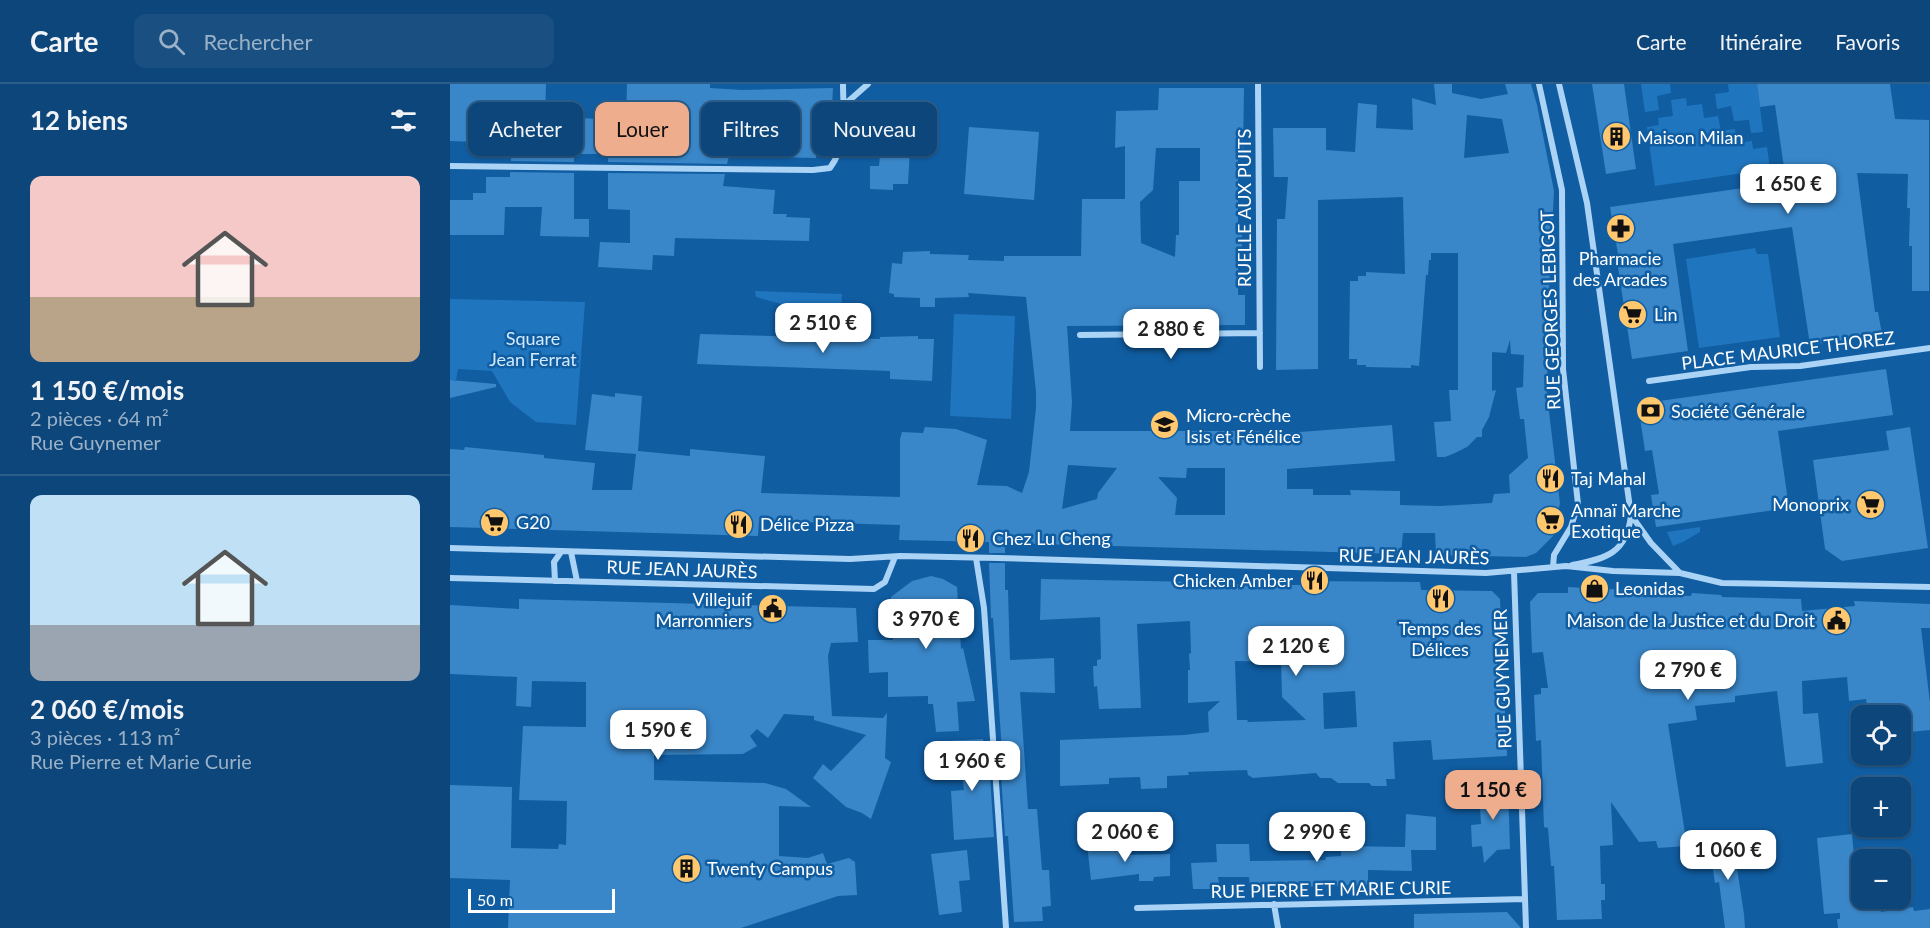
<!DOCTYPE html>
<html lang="fr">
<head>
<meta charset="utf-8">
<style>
	body { margin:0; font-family:Lato,sans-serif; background:#1a5081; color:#f1f3f6; height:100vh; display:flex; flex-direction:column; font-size:22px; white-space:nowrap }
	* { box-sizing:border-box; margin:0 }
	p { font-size:20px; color:#9ab1c7 }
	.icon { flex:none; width:33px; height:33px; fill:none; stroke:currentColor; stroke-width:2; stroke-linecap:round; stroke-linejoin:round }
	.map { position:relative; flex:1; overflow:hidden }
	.side { display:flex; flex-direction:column; background:#0c467a; width:450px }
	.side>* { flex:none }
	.guide { position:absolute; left:18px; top:18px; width:570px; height:54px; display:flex; gap:12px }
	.buttons { position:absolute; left:1401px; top:621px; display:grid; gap:12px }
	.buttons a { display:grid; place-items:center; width:60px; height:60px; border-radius:12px; background:#0c467a; box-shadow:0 2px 4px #0004,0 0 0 2px #2c5e8b; font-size:30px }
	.scale { position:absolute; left:18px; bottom:15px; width:147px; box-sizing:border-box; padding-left:6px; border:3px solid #fff; border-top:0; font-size:16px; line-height:21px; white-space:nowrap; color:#fff; -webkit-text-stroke:4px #105da2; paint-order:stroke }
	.price { position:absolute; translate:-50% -51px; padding:0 14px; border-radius:12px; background:#fff; color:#222; font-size:20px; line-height:39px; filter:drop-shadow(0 2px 3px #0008) }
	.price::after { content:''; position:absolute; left:50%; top:36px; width:18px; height:14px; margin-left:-9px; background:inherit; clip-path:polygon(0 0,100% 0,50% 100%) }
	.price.current { background:#eead8d; color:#111 }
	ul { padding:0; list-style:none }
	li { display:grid; align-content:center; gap:12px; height:318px; padding:0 30px }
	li+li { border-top:2px solid #2c5e8b }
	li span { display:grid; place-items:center; height:186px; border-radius:12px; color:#555 }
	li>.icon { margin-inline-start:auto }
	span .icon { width:108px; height:108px; fill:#fffc; stroke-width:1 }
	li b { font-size:26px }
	h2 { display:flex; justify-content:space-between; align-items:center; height:72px; padding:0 30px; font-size:26px }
	.tag { padding:0 21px; border-radius:12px; background:#0c467a; box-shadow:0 2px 4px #0004,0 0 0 2px #2c5e8b; font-size:21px; line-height:54px }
	.tag.current { background:#eead8d; color:#111 }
	header { display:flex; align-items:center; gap:36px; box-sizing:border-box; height:84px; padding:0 30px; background:#0c467a; border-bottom:2px solid #2c5e8b }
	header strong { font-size:28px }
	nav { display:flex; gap:33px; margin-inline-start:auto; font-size:21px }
	.search { width:420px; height:54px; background:#1a5081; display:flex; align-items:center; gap:15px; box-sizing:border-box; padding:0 21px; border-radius:12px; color:#9ab1c7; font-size:22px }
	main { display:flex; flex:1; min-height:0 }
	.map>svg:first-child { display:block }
	.green { fill:#1f76bf }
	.building { fill:#3986c8; fill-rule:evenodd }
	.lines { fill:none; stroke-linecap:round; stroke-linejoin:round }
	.street { stroke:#aad3f6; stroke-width:6 }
	.labels { text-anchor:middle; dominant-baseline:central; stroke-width:5; stroke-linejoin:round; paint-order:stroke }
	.poi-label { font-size:18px; fill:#fff; stroke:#105da2; text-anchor:start }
	.street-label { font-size:18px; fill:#fff; stroke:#105da2 }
	.park-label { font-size:18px; fill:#d3eafe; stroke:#105da2 }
</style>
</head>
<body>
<header>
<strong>Carte</strong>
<div class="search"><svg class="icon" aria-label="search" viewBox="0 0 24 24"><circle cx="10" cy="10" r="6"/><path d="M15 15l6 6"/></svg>Rechercher</div>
<nav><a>Carte</a><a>Itinéraire</a><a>Favoris</a></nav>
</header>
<main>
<section class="side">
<h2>12 biens<svg class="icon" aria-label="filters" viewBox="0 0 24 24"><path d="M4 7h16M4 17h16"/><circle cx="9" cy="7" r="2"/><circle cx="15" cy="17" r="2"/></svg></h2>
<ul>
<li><span style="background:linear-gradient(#f6c9c9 65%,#b9a48a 0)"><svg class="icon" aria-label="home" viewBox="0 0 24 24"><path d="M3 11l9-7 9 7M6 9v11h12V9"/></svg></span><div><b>1 150 €/mois</b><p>2 pièces · 64 m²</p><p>Rue Guynemer</p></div></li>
<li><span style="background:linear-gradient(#bfe0f5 70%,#9aa5b1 0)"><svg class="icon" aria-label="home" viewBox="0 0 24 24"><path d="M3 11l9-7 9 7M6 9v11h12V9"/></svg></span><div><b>2 060 €/mois</b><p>3 pièces · 113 m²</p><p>Rue Pierre et Marie Curie</p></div></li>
</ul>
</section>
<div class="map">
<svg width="1480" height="844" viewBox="0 0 1480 844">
	<rect width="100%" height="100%" fill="#105da2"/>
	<path class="green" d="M1191,0H1220L1221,9L1207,12L1209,26L1195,28Z
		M1278,0H1307L1313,48L1301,49L1299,36L1284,37L1281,22L1267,25L1265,10L1279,8Z
		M1236,14L1237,22L1252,20L1254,34L1268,32L1271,47L1285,45L1287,59L1302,57L1303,65L1317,63L1320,85L1205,102L1197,43L1209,41L1208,34L1223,32L1221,16Z
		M1305,164L1307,170H1318L1330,253L1249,264L1236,175Z
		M305,207L392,210L391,234L386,235L306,213Z
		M0,215L135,218L126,341L86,338L60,318L42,287L8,285L6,296H0Z
		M504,230L565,232L561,335L500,332Z
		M1250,443V448L1233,458L1223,462L1217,448Z"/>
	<path class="building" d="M0,0H96L95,41H131V34L176,37L177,0H260V4L292,6L383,4L382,23L368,22L366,74L279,72L277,80L158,78V70H124V78L61,77L62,27L29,25L28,58L0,57Z
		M984,0H1002V9L1031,15L1058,10L1055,0H1081L1087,21L1104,107L1099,206L1097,311L1110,419L1103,452L1086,469L1076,473L986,471L985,449H953L951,470L555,459V469H539V458L449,456L450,441L309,437L308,452L0,443V365L14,366L15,363L94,371V374L145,379L142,406H182L186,370L135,366L142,310L165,313V309L192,312L188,367L240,372V365L315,372L311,409L450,413V355L452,348L473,349L475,343L506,345L537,356L527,401L557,402L572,409L579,388L586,324V308L576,213L518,209L519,213L485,214V223H470V214L444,213V210L439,209L442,179L452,180L453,168L480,167V170L519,171L518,176L554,177V172H631L632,115H675V62L665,64L666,27L708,26L709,4H794L793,69H788V150L792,151V178H788V211H795V241L617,242L622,318L620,347H810V351L942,341L945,377L837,385V405H863V411H901L900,406L950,407V421L990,422L1042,419L1044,410L1060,409L1059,391L1078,374L1074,335H1070L1066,304L1073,303L1074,271L1061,270L1060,256L1056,269L1042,268V307L1046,306L1039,333L1032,346V353H1027L1017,363L1005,369L995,373H987L984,338L1001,337L999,306H1008V169H981V176H979L978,191H976L969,282L961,281V284L916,283V281H907V275H899L900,197H908V192H916V188L955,190L953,113L868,116V285L826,286L827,135H835L838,93H824L823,44H876V66L905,68L908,19L927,21L926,44L963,46L962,14L986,21ZM1017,31L1052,35L1059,69L1014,74ZM706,64H750V97H729V151H726L725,173L691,159L690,118L703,106ZM618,381L667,384L648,409L647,415L612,425ZM737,384H775V431H725L727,414L708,393L736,394Z
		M1142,0H1174L1186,85L1156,90Z
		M1307,0H1440L1445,35L1479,36V207H1462V162H1459L1460,124H1457L1458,90L1407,89L1425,228H1428L1432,250L1360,261L1342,143L1223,160L1238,267L1182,275L1168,183L1170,182L1160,123L1336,98L1325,21L1310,23Z
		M442,18L473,20L472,45L464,44L462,65L460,64L458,100H443V106L420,105V82H429L431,62H433L435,20Z
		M519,43L589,48L584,116L514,110Z
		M60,88L124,89V135H139V153L90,152L92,123H55L54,151H0V116H23V109H36V93H60Z
		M158,89L275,90L273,102L325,106L323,130H337L336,133L360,134L359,157L225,154L224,172L203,171L202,186L148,183L150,158L180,159V126L158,125Z
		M250,250L430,255V253L468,252V255H484L482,297L440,295V287L247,280Z
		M1436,285L1443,331L1328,347L1339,424L1206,443L1201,411L1209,410L1202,366L1195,367L1188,320Z
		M0,296L46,300V303L0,314Z
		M1460,343L1478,464L1392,477L1375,465L1363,376L1439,366L1436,347Z
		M539,479H555V506H558L560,576L604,574L605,609L570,608L578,725H587L592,786H599L601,822L592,823L593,837L564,838L558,752H555L550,675H552L551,653L543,534H541Z
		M481,492L493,495L507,503L511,565L513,564L525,617L507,618L509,647L486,648L483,620H478V612L438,613V588L419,589L418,556H443L441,513L462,497Z
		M591,495L750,498L797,501H857V497L970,498L971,506L1042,507L1050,515L1057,672L983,676L981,656L943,658L945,695H936L937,702H922L919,699H888L881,694H870L866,689L803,694L798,691L797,686L738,688L739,691L717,692V704L691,705L690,693L659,694V700L610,702V656L734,651L759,648L758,628L770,617L738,619V586H740L739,570L741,569L740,537L687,540L691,624L649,625L647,602L644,603L643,582H647V576L651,575L650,533L590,536ZM785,577L831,578L832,613L856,636L797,638L798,636H787ZM905,607L907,643L874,645L873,609Z
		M1118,503L1198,507L1199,511L1241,512L1242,509L1271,511L1272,513L1351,515L1352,527L1405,522L1404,517L1480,520V544H1471L1480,619V646L1450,649V632H1418L1416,615L1399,617L1397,593L1352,597L1353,630L1368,629L1373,679L1336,683L1327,607L1285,612V618L1245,622L1247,636L1218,640L1237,762L1208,764L1206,757L1189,758L1161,718L1163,761L1150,762L1151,800H1155V816H1151L1152,835L1107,836L1104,782H1101L1098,744L1094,743L1091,656L1086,657L1084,611L1091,610V604H1098L1093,568L1082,569L1080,518L1088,509H1118Z
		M69,515L406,524L408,558L381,559L378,572L382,632L433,634L437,629L435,674L441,678L421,735L412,729L396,723L363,694L373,680L381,687L416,651L364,636V632L334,630L318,654L307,645L300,652L307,662L293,670L204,671V696L315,699L336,705L361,723L329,722V772L358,774L373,769L377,780L399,774L405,778L407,811L388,812L291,844H58L60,796L0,794V701L62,703L61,764L108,765L109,760L116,761L117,717L69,716L73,642L136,643V598L82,597L81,623L66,622L67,593L0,590V521L69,525Z
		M533,655L537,676H539L544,753L504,756L501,707L514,706L510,675L500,676L498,657Z
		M1058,702L1060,765L1047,766L1034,779L1032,762L1022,763L1021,741L1031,740L1029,703Z
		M956,730L986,733V766H961L962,787L918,786V801L800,804L799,793H768L770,805H743L741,779L767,778L766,760H799L800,777L875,776L876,773L891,772V762L955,763Z
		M1402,750L1405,784L1412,783V814H1429L1431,828L1463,823L1464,827L1480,825V844H1388L1387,835H1390V829L1374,830L1367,754Z
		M1282,752L1294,830L1295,844H1275L1269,798L1265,799L1258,755Z
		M667,756L670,771L720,770V792L704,793L703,797H689V790L641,796L637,760Z
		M517,766L520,796L509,797L512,828L489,831L481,770Z
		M1057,828L1071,844H964V830Z"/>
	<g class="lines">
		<path class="street" d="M808,0L810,283
			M1089,0L1112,106L1113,285L1128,420L1121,443L1104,471L1103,483
			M1109,0L1137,119L1181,431C1177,469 1156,475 1122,481
			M393,22L418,0
			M0,82L363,86L380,84C399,58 393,31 393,0
			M630,251L810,249
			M1199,297L1301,283L1350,282L1480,264
			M1181,431L1201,459L1230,489
			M0,464L400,475L450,472L548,474L1036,489L1116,482L1163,487L1230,489L1272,499L1480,503
			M121,468L127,497
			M526,474L534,524L556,844
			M1064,488L1076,844
			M0,494L424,505L435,498L445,473
			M105,497L104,478L111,468
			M824,820L828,844
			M687,824L1075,815"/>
	</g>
	<defs>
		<symbol id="building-disc" viewBox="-11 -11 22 22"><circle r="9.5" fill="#ffc86e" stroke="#105da2"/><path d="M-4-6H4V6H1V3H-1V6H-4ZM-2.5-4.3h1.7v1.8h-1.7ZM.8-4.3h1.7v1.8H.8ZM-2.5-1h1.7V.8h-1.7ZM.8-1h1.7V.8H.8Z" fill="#111"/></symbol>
		<symbol id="pharmacy-disc" viewBox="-11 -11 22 22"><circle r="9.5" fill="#ffc86e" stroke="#105da2"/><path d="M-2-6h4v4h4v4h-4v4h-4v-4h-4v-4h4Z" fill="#111"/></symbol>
		<symbol id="supermarket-disc" viewBox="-11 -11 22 22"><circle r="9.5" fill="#ffc86e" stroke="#105da2"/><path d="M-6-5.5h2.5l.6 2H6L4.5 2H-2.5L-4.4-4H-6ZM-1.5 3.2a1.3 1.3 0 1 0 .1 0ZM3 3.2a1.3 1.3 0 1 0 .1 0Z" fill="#111"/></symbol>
		<symbol id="bank-disc" viewBox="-11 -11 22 22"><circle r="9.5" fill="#ffc86e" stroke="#105da2"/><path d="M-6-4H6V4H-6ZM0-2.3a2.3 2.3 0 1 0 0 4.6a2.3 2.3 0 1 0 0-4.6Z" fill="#111"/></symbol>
		<symbol id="school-disc" viewBox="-11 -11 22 22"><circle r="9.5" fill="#ffc86e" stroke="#105da2"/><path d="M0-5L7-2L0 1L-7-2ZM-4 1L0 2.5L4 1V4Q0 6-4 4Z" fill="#111"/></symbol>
		<symbol id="restaurant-disc" viewBox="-11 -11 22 22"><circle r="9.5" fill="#ffc86e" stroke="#105da2"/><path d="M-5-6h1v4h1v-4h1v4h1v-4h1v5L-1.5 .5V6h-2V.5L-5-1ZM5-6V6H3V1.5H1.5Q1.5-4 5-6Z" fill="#111"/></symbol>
		<symbol id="shop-disc" viewBox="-11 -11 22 22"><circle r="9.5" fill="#ffc86e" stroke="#105da2"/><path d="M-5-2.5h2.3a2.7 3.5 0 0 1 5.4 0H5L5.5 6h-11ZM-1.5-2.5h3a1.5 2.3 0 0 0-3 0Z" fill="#111"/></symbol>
		<symbol id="civic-disc" viewBox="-11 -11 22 22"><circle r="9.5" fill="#ffc86e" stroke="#105da2"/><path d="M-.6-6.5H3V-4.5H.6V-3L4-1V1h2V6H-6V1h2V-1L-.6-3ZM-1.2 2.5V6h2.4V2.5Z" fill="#111"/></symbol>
	</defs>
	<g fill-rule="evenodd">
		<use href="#building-disc" x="1150" y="36" width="33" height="33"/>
		<use href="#pharmacy-disc" x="1154" y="128" width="33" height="33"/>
		<use href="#supermarket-disc" x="1166" y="214" width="33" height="33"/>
		<use href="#bank-disc" x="1184" y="310" width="33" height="33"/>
		<use href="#school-disc" x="698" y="324" width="33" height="33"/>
		<use href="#restaurant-disc" x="1084" y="378" width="33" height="33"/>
		<use href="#supermarket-disc" x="1404" y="404" width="33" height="33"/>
		<use href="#supermarket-disc" x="1084" y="420" width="33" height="33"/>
		<use href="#supermarket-disc" x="28" y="422" width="33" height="33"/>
		<use href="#restaurant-disc" x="272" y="424" width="33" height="33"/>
		<use href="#restaurant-disc" x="504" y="438" width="33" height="33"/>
		<use href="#restaurant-disc" x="848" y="480" width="33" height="33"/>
		<use href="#shop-disc" x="1128" y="488" width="33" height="33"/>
		<use href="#restaurant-disc" x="974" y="498" width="33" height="33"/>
		<use href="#civic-disc" x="306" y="508" width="33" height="33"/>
		<use href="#civic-disc" x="1370" y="520" width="33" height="33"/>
		<use href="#building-disc" x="220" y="768" width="33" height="33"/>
	</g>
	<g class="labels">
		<g class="poi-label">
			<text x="1187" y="53">Maison Milan</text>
			<text x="1170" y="174" text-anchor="middle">Pharmacie<tspan x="1170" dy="21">des Arcades</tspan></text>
			<text x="1204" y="230">Lin</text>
			<text x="1221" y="327">Société Générale</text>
			<text x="736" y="331">Micro-crèche<tspan x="736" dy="21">Isis et Fénélice</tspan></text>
			<text x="1121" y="394">Taj Mahal</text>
			<text x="1399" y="420" text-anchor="end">Monoprix</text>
			<text x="1121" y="426">Annaï Marche<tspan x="1121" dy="21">Exotique</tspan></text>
			<text x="66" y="438">G20</text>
			<text x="310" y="440">Délice Pizza</text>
			<text x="542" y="454">Chez Lu Cheng</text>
			<text x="843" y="496" text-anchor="end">Chicken Amber</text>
			<text x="1165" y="504">Leonidas</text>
			<text x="302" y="515" text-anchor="end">Villejuif<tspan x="302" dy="21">Marronniers</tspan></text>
			<text x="1365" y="536" text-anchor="end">Maison de la Justice et du Droit</text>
			<text x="990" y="544" text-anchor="middle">Temps des<tspan x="990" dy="21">Délices</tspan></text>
			<text x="257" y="784">Twenty Campus</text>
		</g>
		<g class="street-label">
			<text transform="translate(794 124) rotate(-90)">RUELLE AUX PUITS</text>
			<text transform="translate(1100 226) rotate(-92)">RUE GEORGES LEBIGOT</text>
			<text transform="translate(1338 266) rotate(-7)">PLACE MAURICE THOREZ</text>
			<text transform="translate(964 472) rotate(1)">RUE JEAN JAURÈS</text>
			<text transform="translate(232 485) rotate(2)">RUE JEAN JAURÈS</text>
			<text transform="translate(1052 595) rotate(-92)">RUE GUYNEMER</text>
			<text transform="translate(881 805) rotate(-1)">RUE PIERRE ET MARIE CURIE</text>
		</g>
		<g class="park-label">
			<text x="83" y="254">Square<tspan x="83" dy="21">Jean Ferrat</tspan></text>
		</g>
	</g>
</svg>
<div class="buttons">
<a><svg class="icon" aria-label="locate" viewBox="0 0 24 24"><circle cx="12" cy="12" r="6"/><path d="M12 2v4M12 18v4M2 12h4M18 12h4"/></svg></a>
<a>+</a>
<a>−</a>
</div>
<div class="scale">50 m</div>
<b class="price" style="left:1338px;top:131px">1 650 €</b>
<b class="price" style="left:373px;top:270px">2 510 €</b>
<b class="price" style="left:721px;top:276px">2 880 €</b>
<b class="price" style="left:476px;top:566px">3 970 €</b>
<b class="price" style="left:846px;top:593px">2 120 €</b>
<b class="price" style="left:1238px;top:617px">2 790 €</b>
<b class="price" style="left:208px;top:677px">1 590 €</b>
<b class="price" style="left:522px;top:708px">1 960 €</b>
<b class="price current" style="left:1043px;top:737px">1 150 €</b>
<b class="price" style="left:675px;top:779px">2 060 €</b>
<b class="price" style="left:867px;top:779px">2 990 €</b>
<b class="price" style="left:1278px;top:797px">1 060 €</b>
<div class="guide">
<a class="tag">Acheter</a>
<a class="tag current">Louer</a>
<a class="tag">Filtres</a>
<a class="tag">Nouveau</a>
</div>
</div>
</main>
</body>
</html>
